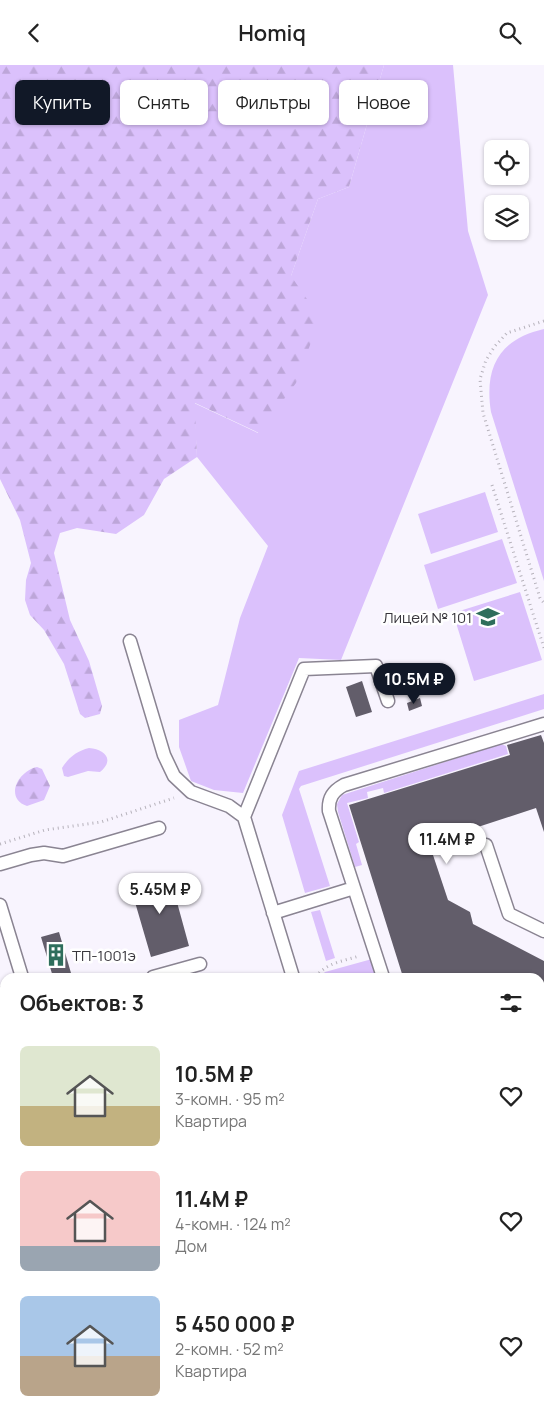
<!DOCTYPE html>
<html lang="ru">
<head>
<meta charset="utf-8">
<style>
	body { margin:0; font-family:Manrope,sans-serif; background:#f2f2f2; color:#222; height:100vh; display:flex; flex-direction:column; font-size:19px; white-space:nowrap }
	* { box-sizing:border-box; margin:0 }
	p { font-size:16px; color:#767676 }
	.icon { flex:none; width:28px; height:28px; fill:none; stroke:currentColor; stroke-width:2; stroke-linecap:round; stroke-linejoin:round }
	.map { position:relative; flex:1; overflow:hidden }
	.sheet { position:absolute; left:0px; top:908px; width:545px; height:446px; display:flex; flex-direction:column; background:#fff; border-radius:15px 15px 0 0; box-shadow:0 1px 4px #0004 }
	.sheet>* { flex:none }
	.banner { position:absolute; left:15px; top:15px; width:515px; height:45px; display:flex; gap:10px }
	.controls { position:absolute; left:484px; top:75px; display:grid; gap:10px }
	.controls a { display:grid; place-items:center; width:45px; height:45px; border-radius:8px; background:#fff; box-shadow:0 1px 4px #0004; font-size:25px }
	.price { position:absolute; translate:-50% -42px; padding:0 11px; border-radius:18px; background:#fff; color:#222; font-size:16px; line-height:32px; filter:drop-shadow(0 1px 2px #0008) }
	.price::after { content:''; position:absolute; left:50%; top:30px; width:15px; height:11px; margin-left:-8px; background:inherit; clip-path:polygon(0 0,100% 0,50% 100%) }
	.price.active { background:#111827; color:#fff }
	ul { padding:0; list-style:none }
	li { display:flex; align-items:center; gap:15px; height:125px; padding:0 20px }
	li span { display:grid; place-items:center; flex:none; width:140px; height:100px; border-radius:8px; color:#555 }
	li>.icon { margin-inline-start:auto }
	span .icon { width:60px; height:60px; fill:#fffc; stroke-width:1 }
	li b { font-size:21px }
	h2 { display:flex; justify-content:space-between; align-items:center; height:60px; padding:0 20px; font-size:21px }
	.chip { padding:0 18px; border-radius:8px; background:#fff; box-shadow:0 1px 4px #0004; font-size:18px; line-height:45px }
	.chip.active { background:#111827; color:#fff }
	header { display:flex; justify-content:space-between; align-items:center; height:65px; padding:0 20px; background:#fff; font-size:22px; font-weight:600 }
	.map>svg:first-child { display:block }
	.grass { fill:#dbc1fc }
	.forest { fill:url(#forest-firs) }
	.building { fill:#625d6a }
	.lines { fill:none; stroke-linecap:round; stroke-linejoin:round }
	.lane-casing { stroke:#8a8492; stroke-width:15 }
	.street-casing { stroke:#8a8492; stroke-width:26 }
	.path { stroke:#b6b2bb; stroke-width:3; stroke-dasharray:1 4; stroke-linecap:butt }
	.lane { stroke:#fff; stroke-width:12 }
	.street { stroke:#fff; stroke-width:24 }
	.labels { text-anchor:middle; dominant-baseline:central; stroke-width:5; stroke-linejoin:round; paint-order:stroke }
	.poi-label { font-size:15px; fill:#38363c; stroke:#fff; text-anchor:end }
</style>
</head>
<body>
<header><svg class="icon" aria-label="back" viewBox="0 0 24 24"><path d="M15 5l-7 7 7 7"/></svg>Homiq<svg class="icon" aria-label="search" viewBox="0 0 24 24"><circle cx="10" cy="10" r="6"/><path d="M15 15l6 6"/></svg></header>
<div class="map">
<svg width="544" height="1353" viewBox="0 0 544 1353">
	<defs>
		<pattern id="forest-firs" width="22" height="20" patternUnits="userSpaceOnUse" patternTransform="scale(1.25)"><rect width="22" height="20" fill="#dbc1fc"/><path d="M5 1l3.5 6h-7zM16 11l3.5 6h-7z" fill="#bda6d9"/></pattern>
	</defs>
	<rect width="100%" height="100%" fill="#f8f4fe"/>
	<path class="grass" d="M384,0H453L468,166L488,230L341,595L299,593L243,728L214,725L191,716L179,682V655L218,640L240,553L268,481L197,392L194,338L258,368L291,211L318,134L349,122Z
		M544,264V516L491,347C484,303 499,274 544,264Z
		M485,427L498,467L431,489L418,449Z
		M502,474L517,518L438,544L424,500Z
		M520,527L542,595L474,616L453,548Z
		M544,629V644L301,721L299,724L330,821L305,828L282,750L299,706Z
		M501,679L506,681L508,689L384,728L383,723L367,727L368,733L347,738L359,777L356,779L362,800L355,802L338,747L337,739L342,730Z
		M89,683C105,684 115,695 100,707L88,706L68,712L64,711L62,703C69,692 77,686 89,683Z
		M320,845L335,893L326,896L311,847Z
		M372,894L378,912H320L325,907Z"/>
	<path class="forest" d="M0,0H384L349,122L318,134L291,211L320,253L296,318L259,368L195,338L197,392L164,414L144,450L116,469L77,463L60,468L54,488L70,555L89,596L102,641L100,649L85,653L80,649L64,599L44,565L30,550L25,535L26,515L31,498L20,455L0,414Z
		M37,702L42,704L50,721L44,735L27,741C4,733 18,706 37,702Z"/>
	<path class="building" d="M362,616L372,647L356,652L346,622Z
		M420,633L422,641L409,646L407,638Z
		M541,670L544,678V767L536,743L429,778L448,835L470,847L473,859L544,896V979L540,980V912H403L349,740L510,690L507,680Z
		M169,808L189,881L151,892L130,820Z
		M59,867L71,908L53,912L41,872Z
		M544,1109V1137L540,1125V1110Z
		M5,1130V1166L0,1168V1132Z
		M540,1131L544,1142V1156L540,1158Z
		M540,1270L544,1282V1353H524L522,1349H540Z
		M5,1326V1349H57L58,1353H0V1327Z
		M311,1349H351L353,1353H313Z"/>
	<g class="lines">
		<defs>
			<path id="lane" d="M130,576L164,690L174,711L191,727L229,741L244,752
				M486,780L509,849L544,866
				M0,799L31,790L44,788L63,791L159,763
				M0,840L22,912
				M273,848L354,823
				M153,912L200,899
				M293,912L244,752L304,604L376,601L388,636
				M383,912L329,746C328,733 333,726 344,720L544,659
				M0,945L5,944
				M540,998L544,997
				M0,1059L5,1051
				M0,1205H5
				M276,1349L277,1353"/>
			<path id="street" d="M540,1074L544,1072
				M0,1274L5,1272
				M432,1349L433,1353"/>
		</defs>
		<use href="#lane" class="lane-casing"/>
		<use href="#street" class="street-casing"/>
		<path class="path" d="M544,256L507,268L495,281L486,295L480,314L483,348L540,533L544,538
			M492,420L544,583
			M0,779L45,765L101,757L174,733
			M316,912C325,898 344,896 359,891
			M0,922L5,915
			M0,1016L2,1015
			M0,1084L5,1075
			M118,1349L119,1353
			M178,1349V1353
			M475,1349L477,1353"/>
		<use href="#lane" class="lane"/>
		<use href="#street" class="street"/>
	</g>
	<defs>
		<symbol id="school-bare" viewBox="-9 -9 18 18"><path d="M0-5L7-2L0 1L-7-2ZM-4 1L0 2.5L4 1V4Q0 6-4 4Z" fill="#2e6e5c" stroke="#fff" stroke-width="2.5" paint-order="stroke"/></symbol>
		<symbol id="building-bare" viewBox="-9 -9 18 18"><path d="M-4-6H4V6H1V3H-1V6H-4ZM-2.5-4.3h1.7v1.8h-1.7ZM.8-4.3h1.7v1.8H.8ZM-2.5-1h1.7V.8h-1.7ZM.8-1h1.7V.8H.8Z" fill="#2e6e5c" stroke="#fff" stroke-width="2.5" paint-order="stroke"/></symbol>
	</defs>
	<g fill-rule="evenodd">
		<use href="#school-bare" x="472" y="536" width="32" height="32"/>
		<use href="#building-bare" x="40" y="874" width="32" height="32"/>
	</g>
	<g class="labels">
		<g class="poi-label">
			<text x="472" y="552">Лицей № 101</text>
			<text x="72" y="890" text-anchor="start">ТП-1001э</text>
		</g>
	</g>
</svg>
<div class="controls">
<a><svg class="icon" aria-label="locate" viewBox="0 0 24 24"><circle cx="12" cy="12" r="6"/><path d="M12 2v4M12 18v4M2 12h4M18 12h4"/></svg></a>
<a><svg class="icon" aria-label="layers" viewBox="0 0 24 24"><path d="M12 4l9 5-9 5-9-5zM3 14l9 5 9-5"/></svg></a>
</div>
<b class="price active" style="left:414px;top:640px">10.5M ₽</b>
<b class="price" style="left:447px;top:800px">11.4M ₽</b>
<b class="price" style="left:160px;top:850px">5.45M ₽</b>
<div class="banner">
<a class="chip active">Купить</a>
<a class="chip">Снять</a>
<a class="chip">Фильтры</a>
<a class="chip">Новое</a>
</div>
<section class="sheet">
<h2>Объектов: 3<svg class="icon" aria-label="filters" viewBox="0 0 24 24"><path d="M4 7h16M4 17h16"/><circle cx="9" cy="7" r="2"/><circle cx="15" cy="17" r="2"/></svg></h2>
<ul>
<li><span style="background:linear-gradient(#dfe7d0 60%,#c2b280 0)"><svg class="icon" aria-label="home" viewBox="0 0 24 24"><path d="M3 11l9-7 9 7M6 9v11h12V9"/></svg></span><div><b>10.5M ₽</b><p>3-комн. · 95 m²</p><p>Квартира</p></div><svg class="icon" aria-label="heart" viewBox="0 0 24 24"><path d="M12 20l-8-8c-3-5 5-10 8-4 3-6 11-1 8 4z"/></svg></li>
<li><span style="background:linear-gradient(#f6c9c9 75%,#9aa5b1 0)"><svg class="icon" aria-label="home" viewBox="0 0 24 24"><path d="M3 11l9-7 9 7M6 9v11h12V9"/></svg></span><div><b>11.4M ₽</b><p>4-комн. · 124 m²</p><p>Дом</p></div><svg class="icon" aria-label="heart" viewBox="0 0 24 24"><path d="M12 20l-8-8c-3-5 5-10 8-4 3-6 11-1 8 4z"/></svg></li>
<li><span style="background:linear-gradient(#a9c7e8 60%,#b9a48a 0)"><svg class="icon" aria-label="home" viewBox="0 0 24 24"><path d="M3 11l9-7 9 7M6 9v11h12V9"/></svg></span><div><b>5 450 000 ₽</b><p>2-комн. · 52 m²</p><p>Квартира</p></div><svg class="icon" aria-label="heart" viewBox="0 0 24 24"><path d="M12 20l-8-8c-3-5 5-10 8-4 3-6 11-1 8 4z"/></svg></li>
</ul>
</section>
</div>
</body>
</html>
